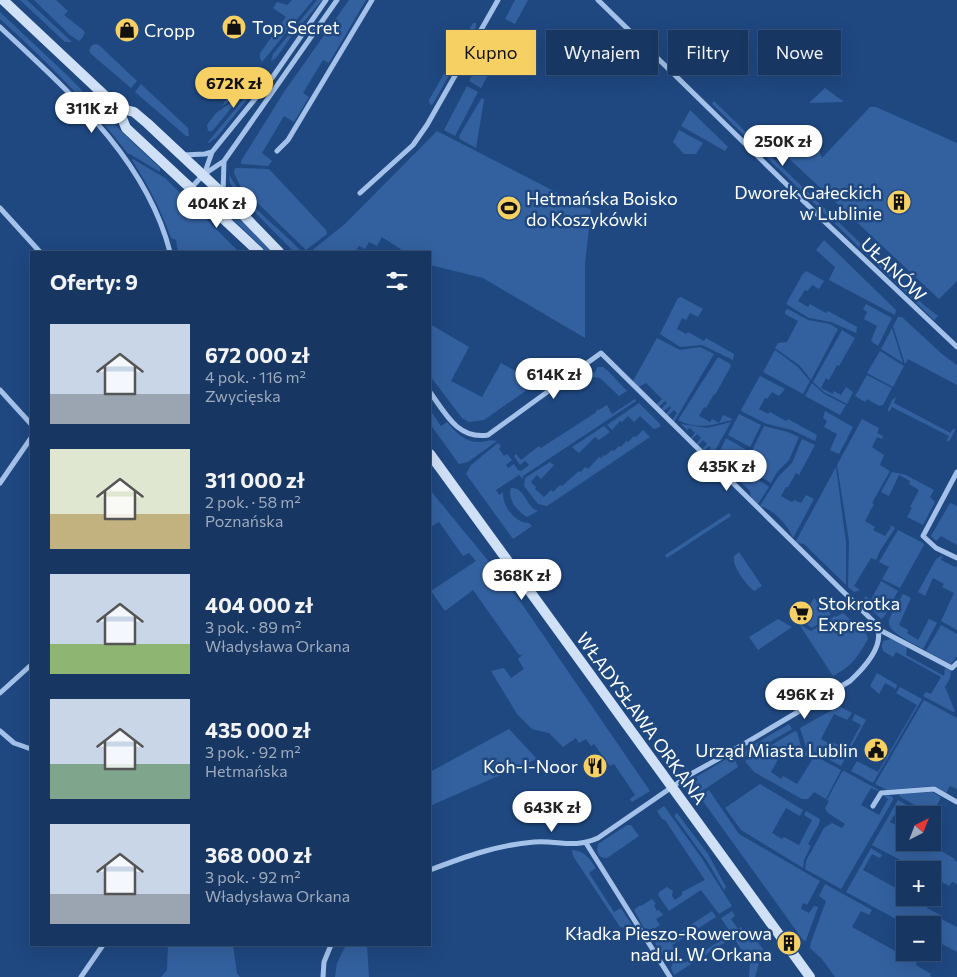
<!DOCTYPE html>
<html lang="pl">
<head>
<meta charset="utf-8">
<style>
	body { margin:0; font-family:Commissioner,sans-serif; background:#24416a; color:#f1f3f6; height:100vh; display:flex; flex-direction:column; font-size:19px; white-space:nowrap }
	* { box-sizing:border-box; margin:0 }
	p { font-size:16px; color:#9eabbd }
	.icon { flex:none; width:28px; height:28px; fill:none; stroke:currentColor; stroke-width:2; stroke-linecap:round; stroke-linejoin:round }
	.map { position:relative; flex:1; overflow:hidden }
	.drawer { position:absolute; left:30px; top:251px; width:401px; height:695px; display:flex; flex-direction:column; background:#173661; border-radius:0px; box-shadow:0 5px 20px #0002,0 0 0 1px #365076 }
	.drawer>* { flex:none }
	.guide { position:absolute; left:446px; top:30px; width:435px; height:45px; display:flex; gap:10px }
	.needle { width:32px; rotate:42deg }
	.tools { position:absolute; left:896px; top:806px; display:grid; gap:10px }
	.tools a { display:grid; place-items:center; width:45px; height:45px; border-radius:0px; background:#173661; box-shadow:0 5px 20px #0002,0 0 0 1px #365076; font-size:25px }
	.price { position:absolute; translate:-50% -42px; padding:0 11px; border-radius:18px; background:#fff; color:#222; font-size:16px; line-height:32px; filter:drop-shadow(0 1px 2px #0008) }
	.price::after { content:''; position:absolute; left:50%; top:30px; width:15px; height:11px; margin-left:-8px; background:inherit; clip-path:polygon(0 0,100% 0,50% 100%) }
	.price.on { background:#f7d064; color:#111 }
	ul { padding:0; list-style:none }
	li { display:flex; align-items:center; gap:15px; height:125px; padding:0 20px }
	li span { display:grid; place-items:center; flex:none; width:140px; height:100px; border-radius:0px; color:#555 }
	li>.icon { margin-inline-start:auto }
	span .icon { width:60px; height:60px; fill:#fffc; stroke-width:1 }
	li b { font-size:21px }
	h2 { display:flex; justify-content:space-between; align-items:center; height:60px; padding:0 20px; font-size:21px }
	.chip { padding:0 18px; border-radius:0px; background:#173661; box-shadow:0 5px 20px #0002,0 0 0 1px #365076; font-size:18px; line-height:45px }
	.chip.on { background:#f7d064; color:#111 }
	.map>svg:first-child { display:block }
	.green { fill:#33619f }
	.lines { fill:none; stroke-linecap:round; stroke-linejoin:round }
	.street { stroke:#a4c2e9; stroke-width:5 }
	.secondary { stroke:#cfe0f7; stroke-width:10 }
	.labels { text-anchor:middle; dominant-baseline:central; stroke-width:5; stroke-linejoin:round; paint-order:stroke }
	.poi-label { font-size:18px; fill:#fff; stroke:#1f4881; text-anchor:start }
	.street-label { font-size:18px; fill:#fff; stroke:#1f4881 }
</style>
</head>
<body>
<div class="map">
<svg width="957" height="977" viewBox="0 0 957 977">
	<rect width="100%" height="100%" fill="#1f4881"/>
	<path class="green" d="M20,0H27L72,42H65Z
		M34,0H56L68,11L64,15L83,30L85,33L82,38L79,41L70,35Z
		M292,0H313L262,62L260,58V53L286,17L273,8L277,2L287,5Z
		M317,0H322L291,37L276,58L271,61L273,54Z
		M349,0H366L329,63L323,60L303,93L309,97L294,122L284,116L262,153L272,161L268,166L241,164V161L284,92Z
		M515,0H528L515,24L505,19Z
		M0,12L68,76L123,133L160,168V172L130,154H128C90,104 46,61 0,19Z
		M473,23H476V27L433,104L430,105L429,100Z
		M491,43L502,49L481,88L469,81Z
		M96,44L99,45L137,81L131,88L91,54L89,50L92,45Z
		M249,71L254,73L250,86L222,106L244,73Z
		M257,79V85L253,92L217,137L209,143L208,142L252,89Z
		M141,84L188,128L189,136H186L135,92Z
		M467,86L478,92L455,136L444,130Z
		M825,88L844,102L809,103Z
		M241,96L214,129L212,131H208L207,125L216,113Z
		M483,98L484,100L476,148L460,139L459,136L481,99Z
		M714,101L925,306L938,316L934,320L712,104Z
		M870,107H876L957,143V281L939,299L767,138L772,132L809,126L822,158Z
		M690,110L728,147L725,151L681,126Z
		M679,130L703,143L696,154H684L673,142Z
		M437,131L591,210L585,264V338L483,278L430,265V252H405L382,237L377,246L369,242L365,249L359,246L355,252H310L346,223Z
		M133,159L165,178L239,252H178L176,240L171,238C161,210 148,185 132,160Z
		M235,168L269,169L326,230L327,234L306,250L240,186L234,173Z
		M229,174C244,204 279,227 302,252H294L236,193L230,183Z
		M206,186H208L273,252H267L214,201L207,192Z
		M824,240L896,310L895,315L829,280L835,267L816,250Z
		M806,271L824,281L819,289L812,285L808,291L805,290L798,301L808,307L810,304L826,313L828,311L857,327L856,333L831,322L809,318L786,304L802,275Z
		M681,297L703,309L698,317L690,313L686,320L682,318L677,329L686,334L688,332L704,341L706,338L734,354L733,360L702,345L680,347L660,334L678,298Z
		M866,304L892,318L878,346L871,341L877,326L864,319L867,312L863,309Z
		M788,309L808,320L830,324L838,329L811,380L800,366L775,348L778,343L787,342L798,321L785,314V311Z
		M898,317H902L942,354L957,365V385L908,359L905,364L893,326Z
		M430,324L469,347L451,381L482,397L501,363L537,383L484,420L469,422L462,418L430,376Z
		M892,328L903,363L881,349Z
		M842,330L855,338L839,366L837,365L829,380L826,378L821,388L833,394L834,391L841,395L846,387L853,392L847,404L824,392L813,382Z
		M657,338L680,350L700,347L714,354L674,422L672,420L677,413L674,410L668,416L666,414L671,408L670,406L664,411L661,409L667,403L665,401L659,407L657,404L662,399L646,383L639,387L633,381Z
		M775,350L798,367L810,381L803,394L763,372Z
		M880,351L904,366L893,387L867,373Z
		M718,357L730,364L731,366L715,395L714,394L706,408L704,407L699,416L710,422L712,419L719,423L723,415L732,419V420C713,425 697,430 678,420Z
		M597,367H603L607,370L627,391L619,396L600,378L594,377L579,389V385L596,371Z
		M867,375L892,388L883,405L879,406L867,399L865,402L855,396Z
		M760,376L785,389L779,396L772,392L767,399L765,398L759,409L768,414L770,412L786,421L788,419L817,435L815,441L792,430L767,424L743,412L741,410Z
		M812,383L824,394L846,405L840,415L805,396Z
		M896,397L894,403L947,431L950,433L954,428L955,430L950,440L946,442L949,436L892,407L889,412L888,409L892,400Z
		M635,399L636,401L523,476V479L519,475L496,490L499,495L503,492C502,506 515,523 529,523L532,526L513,539L466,474L471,465L498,443L501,446L499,449L504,456L507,454L512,460L506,465L508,468L514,464L518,470L521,471L529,465L525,461L520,465L514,456L516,454L521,460L539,446L541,448L595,413L598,409L599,410L607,405L612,414Z
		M639,403L660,424V427L654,429L640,416L634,422L628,416L622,422L620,421L612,430L607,425Z
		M430,410L441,426L447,422C456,433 466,443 481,442C487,441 491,439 497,441L468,462L459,464L430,424Z
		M825,411L853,427L839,454L830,450L837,434L824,427L827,421L823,418Z
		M739,414L761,425L750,447L728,435Z
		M862,419L879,428L877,433L883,436L882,439L877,437L872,447L884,455L880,465L890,471L872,503L874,504L865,521L875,527L873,530L885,536L891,527L890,525L895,528L880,551L876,560L871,558L854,586L860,590L854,592L848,587L849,541L837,465Z
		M731,422L713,454L709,456L706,453L711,448L709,446L704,451L702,449L707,444L703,440L698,445L696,444L701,438L697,434L692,439L691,438L695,433L690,428L687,430L681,424L707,428Z
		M604,426L610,432L599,440L595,437L579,453L572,447Z
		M764,426L788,432L799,437L789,460L777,472L771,483C760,476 749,471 749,457Z
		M643,430L650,437L547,506L538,504L524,486L525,478L550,462L554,465L541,479L537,475L531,482L536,487L535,489L544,497L551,490L553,492L560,485L562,486L579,471L581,472L585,467L588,469L599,457L601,458L604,455L605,456L612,450L614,451L619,446L621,447L626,441L628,442L634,436L636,437Z
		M726,438L745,449L747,452C741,470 757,478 769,487L758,504L751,497L750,491L725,467L719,466L715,462Z
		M802,439L815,445L799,475L796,473L788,487H786L781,496L792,502L794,500L801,503L806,495L814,499L793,538C789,526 773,509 760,506L778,477L792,463Z
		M836,467L846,542V585L804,544L798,543L796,541Z
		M892,472L906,475L934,490L930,497L935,502L923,525L907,517L912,508L910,507L919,490L909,484L910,481L899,475L889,496L881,492Z
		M511,488C525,487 526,507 538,511L527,517C518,512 507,499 511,488Z
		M430,490L513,591L650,791L632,802L630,799L635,795L614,764L610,766L594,744L591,746L586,739L579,743L576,738L563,747L549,733L532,729L517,714L491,671L504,668L511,678L524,669L518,659L523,654L519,655L473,590L445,611L431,591L476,561L469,553L463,556L439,522L432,526L430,522Z
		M950,503L957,506V545L941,536L936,541L931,536Z
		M729,513L731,516L667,558L665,555Z
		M898,530L923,543L924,545L900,588L882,579L889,567L879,562Z
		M739,552L762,586L754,591C746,584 732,567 734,556Z
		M943,555L941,560L955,567L957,566V630L941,621L954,593L942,587L944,584L933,578L925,596L918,592L936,559Z
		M881,581L898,591L884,617L881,619L864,602L865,596L871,600Z
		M903,594L911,598L899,625L908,630L907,633L918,640L929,619L937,623L923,649C915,644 889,633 889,623C888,617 900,600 903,594Z
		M814,598L831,614L812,628L801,620Z
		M843,613L867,635L868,639C856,659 853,665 833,676L799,624L811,631L835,616L836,617Z
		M778,619L792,627L758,650L749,637Z
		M941,625L957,634V656L951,664L926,651Z
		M891,639L907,646L906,655L944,676L945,668L951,671L950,678L945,687L955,711L953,712L923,696L926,692L931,694L941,677L896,652L893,657L883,651L882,646L883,641Z
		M877,673L897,685L896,689L885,683L879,694L870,686Z
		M900,687L922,699L873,783L851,771L857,761L878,772L917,705L896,693Z
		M924,700L957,718V789L950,786L946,793L934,786L887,790L875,784Z
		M839,706L852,713L847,720L834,714L821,739L830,744L832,742L847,750L861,725L852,720L855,714L866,720L841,766L806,747L800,728Z
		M789,724L792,729L744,757L745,752L748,748Z
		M509,729L537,759L430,806V772Z
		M795,731L797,732L802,750L799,755L785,747L771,772L781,779L783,776L797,784L812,760L803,754L805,751H806L841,770L826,799L814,792L808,799H802L754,772L745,761Z
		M728,758L735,760L738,767L699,793H697L693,788V784L698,780L696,777Z
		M844,771L879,790L878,791L871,788L861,805L879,815L888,799L884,796L888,795L893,797V800L841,889L805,869L806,861L824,828L832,823L842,828L845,824L828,813L825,808L829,801L827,800L842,772Z
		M760,784L803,810L800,816L786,808L772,833L782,839L784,837L799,845L812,820L804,815L806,811L820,819L819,824L808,844L811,846L804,860L803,868L741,830L725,808Z
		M709,790L739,834L820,881L807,905L803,903L801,909L809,913L814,906L818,907L806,940L804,941L803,940L700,797V796Z
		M932,792L941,797L932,815L899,796L900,794Z
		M898,800L910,807L908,810L900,806L890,822L905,830V842L927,843L955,859L954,860L957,862V884L952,882L949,886L933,877L932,870H919L872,845Z
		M664,806L701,857L732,906L719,914L701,890L669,911L658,895L659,892L667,887L673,891L672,896L675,900L682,895V892L705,880L665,820L662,819L657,811Z
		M677,813L708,854L726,887L724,890L707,861L675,817V815Z
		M627,825H631L639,836L607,858H604L599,856L597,850L598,844Z
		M871,848L882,855L880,858L872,854L863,870L905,893V898H914L928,905L927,908L942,916L941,919L957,927V952L933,939L932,925H907L846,892Z
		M572,850C585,851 589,858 596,868L589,873L614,912L621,908L632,925L625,928L620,927L573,856Z
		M825,884L872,910L869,915L861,911L852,927L917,963L916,965L931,974L930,976L932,977H835L822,959L810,948L811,942L826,901L819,896Z
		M652,899L656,904L654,905L657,911L659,910L663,915L656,919L660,925C655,929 650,930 644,928L634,910L640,905L641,906Z
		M712,911L716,917L672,945L677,952L673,955L666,957L659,952L654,940L658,934L664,932L669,939Z
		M732,911L735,916L731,919L738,929L741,927L748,938L752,935L763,949L755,977H749L750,963L721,918Z
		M728,936L730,939L674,975L671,968L673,962L681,958L685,963Z
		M168,945H233L237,973L240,977H161L167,970Z
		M346,945H367L369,977H335L337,963Z"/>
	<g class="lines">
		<path class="street" d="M598,0L826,223L957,347
			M0,27C68,91 146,158 170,252
			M277,151L288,140L372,0
			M183,155L205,154L212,152
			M204,175L212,152L272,78L326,0
			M191,188L203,175L224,161L337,0
			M223,193L224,161
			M360,193L413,145L427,125L498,0
			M0,208L40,252
			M0,390L31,424
			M430,392C445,413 458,440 488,435L601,353L874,622C889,642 864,668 850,681L727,754L691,774L598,838C574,849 558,840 534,842C497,845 464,857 430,870
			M957,472L923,536L936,548L957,558
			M0,483L31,438
			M878,629L952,668L957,663
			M0,693L31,665
			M0,731L14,743L31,749
			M873,806L881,793L934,789L957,802
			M586,843L670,977
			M81,977L103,945
			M323,977L324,962L331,945"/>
		<path class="secondary" d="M3,0L118,108L126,128L259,252
			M118,108L134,112L147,123L223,194L279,252
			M430,454L810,977"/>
	</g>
	<defs>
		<symbol id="shop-disc" viewBox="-11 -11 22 22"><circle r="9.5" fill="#f7d064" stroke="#1f4881"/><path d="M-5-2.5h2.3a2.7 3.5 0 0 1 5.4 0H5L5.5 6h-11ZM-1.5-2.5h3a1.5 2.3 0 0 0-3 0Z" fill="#111"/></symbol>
		<symbol id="building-disc" viewBox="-11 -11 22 22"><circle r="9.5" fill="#f7d064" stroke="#1f4881"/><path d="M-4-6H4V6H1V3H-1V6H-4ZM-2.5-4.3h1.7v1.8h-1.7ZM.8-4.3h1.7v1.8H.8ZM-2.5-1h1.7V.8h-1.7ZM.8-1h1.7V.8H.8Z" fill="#111"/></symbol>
		<symbol id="stadium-disc" viewBox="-11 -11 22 22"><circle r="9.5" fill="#f7d064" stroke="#1f4881"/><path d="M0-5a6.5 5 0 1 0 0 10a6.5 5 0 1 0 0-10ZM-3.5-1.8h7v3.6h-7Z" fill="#111"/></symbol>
		<symbol id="supermarket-disc" viewBox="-11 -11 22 22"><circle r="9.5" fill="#f7d064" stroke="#1f4881"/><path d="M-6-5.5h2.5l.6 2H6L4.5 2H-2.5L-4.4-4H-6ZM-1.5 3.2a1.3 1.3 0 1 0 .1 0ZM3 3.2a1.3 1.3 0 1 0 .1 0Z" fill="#111"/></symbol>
		<symbol id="civic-disc" viewBox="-11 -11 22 22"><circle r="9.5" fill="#f7d064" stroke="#1f4881"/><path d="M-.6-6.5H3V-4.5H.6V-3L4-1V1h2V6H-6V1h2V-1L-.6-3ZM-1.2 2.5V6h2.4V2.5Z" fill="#111"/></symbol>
		<symbol id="restaurant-disc" viewBox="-11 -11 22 22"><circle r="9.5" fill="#f7d064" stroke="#1f4881"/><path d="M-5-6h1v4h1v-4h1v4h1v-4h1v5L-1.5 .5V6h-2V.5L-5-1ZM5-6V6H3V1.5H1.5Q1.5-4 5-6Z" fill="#111"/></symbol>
	</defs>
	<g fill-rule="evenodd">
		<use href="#shop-disc" x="220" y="13" width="28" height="28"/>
		<use href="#shop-disc" x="113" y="16" width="28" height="28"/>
		<use href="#building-disc" x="885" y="188" width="28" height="28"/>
		<use href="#stadium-disc" x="495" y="194" width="28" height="28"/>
		<use href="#supermarket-disc" x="787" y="599" width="28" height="28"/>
		<use href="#civic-disc" x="862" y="736" width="28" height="28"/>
		<use href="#restaurant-disc" x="581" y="752" width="28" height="28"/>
		<use href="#building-disc" x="775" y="929" width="28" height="28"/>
	</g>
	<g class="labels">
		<g class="poi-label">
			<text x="252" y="27">Top Secret</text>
			<text x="144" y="30">Cropp</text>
			<text x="882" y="192" text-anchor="end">Dworek Gałeckich<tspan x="882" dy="21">w Lublinie</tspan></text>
			<text x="526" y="198">Hetmańska Boisko<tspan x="526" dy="21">do Koszykówki</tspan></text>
			<text x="818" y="603">Stokrotka<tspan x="818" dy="21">Express</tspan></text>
			<text x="858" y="750" text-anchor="end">Urząd Miasta Lublin</text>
			<text x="578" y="766" text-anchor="end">Koh-I-Noor</text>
			<text x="772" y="933" text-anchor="end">Kładka Pieszo-Rowerowa<tspan x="772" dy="21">nad ul. W. Orkana</tspan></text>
		</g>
		<g class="street-label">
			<text transform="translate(894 269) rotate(44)">UŁANÓW</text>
			<text transform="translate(642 718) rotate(54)">WŁADYSŁAWA ORKANA</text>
		</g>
	</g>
</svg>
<div class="tools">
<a><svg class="needle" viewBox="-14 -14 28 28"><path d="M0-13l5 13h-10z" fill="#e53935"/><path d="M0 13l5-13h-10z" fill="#9eabbd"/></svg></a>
<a>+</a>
<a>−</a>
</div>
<b class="price on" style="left:234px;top:109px">672K zł</b>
<b class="price" style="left:92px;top:134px">311K zł</b>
<b class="price" style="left:783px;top:167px">250K zł</b>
<b class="price" style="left:217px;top:229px">404K zł</b>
<b class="price" style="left:554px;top:400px">614K zł</b>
<b class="price" style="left:727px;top:492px">435K zł</b>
<b class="price" style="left:522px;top:601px">368K zł</b>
<b class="price" style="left:805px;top:720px">496K zł</b>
<b class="price" style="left:552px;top:833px">643K zł</b>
<div class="guide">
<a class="chip on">Kupno</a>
<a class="chip">Wynajem</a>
<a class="chip">Filtry</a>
<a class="chip">Nowe</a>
</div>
<section class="drawer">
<h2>Oferty: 9<svg class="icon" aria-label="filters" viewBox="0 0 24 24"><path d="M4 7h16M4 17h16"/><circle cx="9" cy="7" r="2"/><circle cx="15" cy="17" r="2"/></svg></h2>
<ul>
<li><span style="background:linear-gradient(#c9d6e8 70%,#9aa5b1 0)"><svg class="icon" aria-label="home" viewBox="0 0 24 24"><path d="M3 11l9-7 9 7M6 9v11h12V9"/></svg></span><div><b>672 000 zł</b><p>4 pok. · 116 m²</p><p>Zwycięska</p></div></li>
<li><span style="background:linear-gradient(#dfe7d0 65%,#c2b280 0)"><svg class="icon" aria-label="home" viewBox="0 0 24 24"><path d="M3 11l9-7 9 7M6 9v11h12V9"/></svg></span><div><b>311 000 zł</b><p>2 pok. · 58 m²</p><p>Poznańska</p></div></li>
<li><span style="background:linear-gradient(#c9d6e8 70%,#8fb573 0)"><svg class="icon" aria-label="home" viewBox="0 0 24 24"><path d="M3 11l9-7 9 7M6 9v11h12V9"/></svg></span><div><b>404 000 zł</b><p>3 pok. · 89 m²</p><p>Władysława Orkana</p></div></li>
<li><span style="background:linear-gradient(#c9d6e8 65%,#7fa58c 0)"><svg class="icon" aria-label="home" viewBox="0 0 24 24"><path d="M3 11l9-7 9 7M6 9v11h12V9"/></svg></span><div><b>435 000 zł</b><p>3 pok. · 92 m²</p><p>Hetmańska</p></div></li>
<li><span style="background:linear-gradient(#c9d6e8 70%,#9aa5b1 0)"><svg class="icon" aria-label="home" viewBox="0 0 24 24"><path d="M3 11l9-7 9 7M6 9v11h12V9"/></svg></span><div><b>368 000 zł</b><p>3 pok. · 92 m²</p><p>Władysława Orkana</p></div></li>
</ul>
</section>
</div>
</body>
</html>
